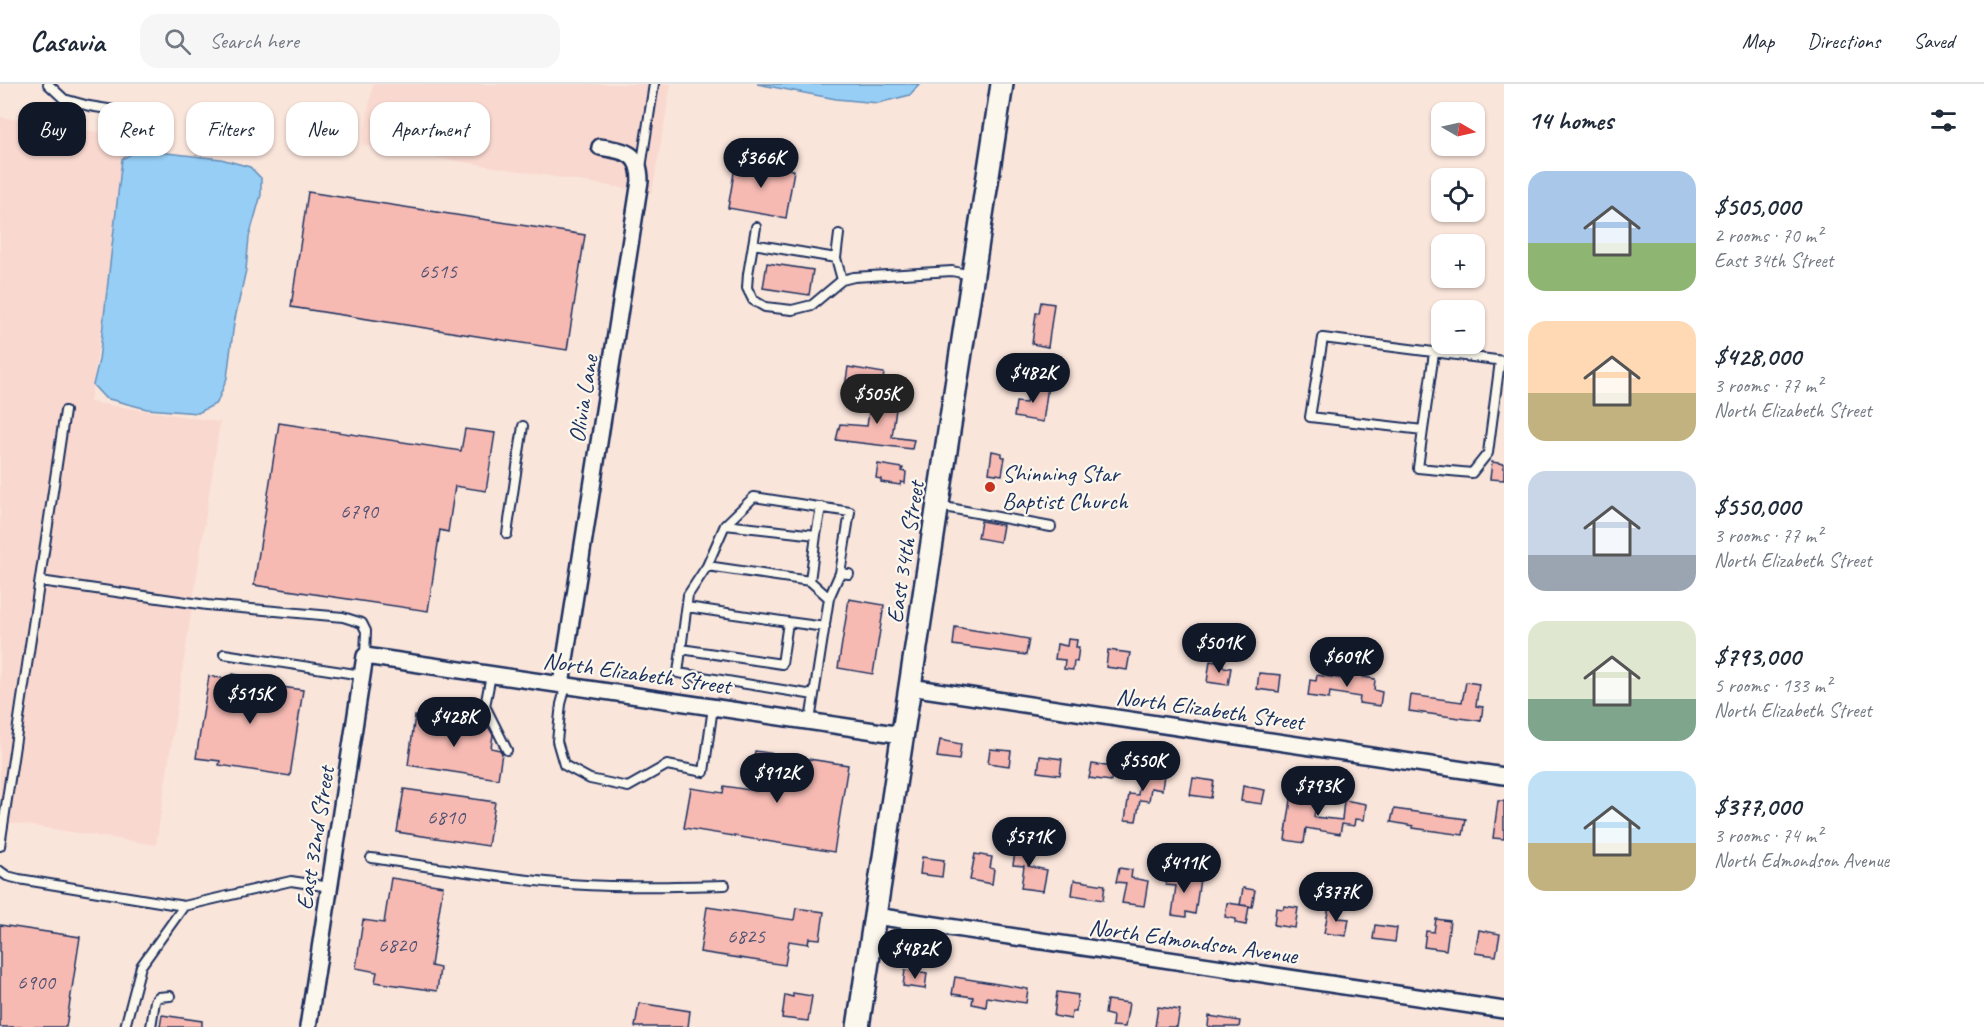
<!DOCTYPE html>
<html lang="en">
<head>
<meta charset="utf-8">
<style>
	body { margin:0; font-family:Caveat,sans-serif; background:#f6f6f7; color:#1f2937; height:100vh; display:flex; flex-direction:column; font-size:22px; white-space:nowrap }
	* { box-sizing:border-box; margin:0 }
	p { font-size:20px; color:#747a83 }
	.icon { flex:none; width:33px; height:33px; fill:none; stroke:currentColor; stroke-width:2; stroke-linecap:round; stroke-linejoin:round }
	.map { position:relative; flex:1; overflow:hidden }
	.details { display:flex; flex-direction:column; background:#fff; width:480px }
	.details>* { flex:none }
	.hud { position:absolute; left:18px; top:18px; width:570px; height:54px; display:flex; gap:12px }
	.needle { width:39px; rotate:99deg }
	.fabs { position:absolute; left:1431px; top:18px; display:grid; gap:12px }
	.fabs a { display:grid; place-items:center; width:54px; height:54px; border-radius:12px; background:#fff; box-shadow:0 2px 4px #0004; font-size:30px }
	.price { position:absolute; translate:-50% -51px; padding:0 14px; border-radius:21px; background:#111827; color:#fff; font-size:20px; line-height:39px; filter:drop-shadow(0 2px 3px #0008) }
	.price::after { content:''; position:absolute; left:50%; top:36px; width:18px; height:14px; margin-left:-9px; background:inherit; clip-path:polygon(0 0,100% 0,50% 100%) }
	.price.selected { background:#222; color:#fff }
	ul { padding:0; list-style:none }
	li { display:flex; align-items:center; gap:18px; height:150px; padding:0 24px }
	li span { display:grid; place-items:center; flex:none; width:168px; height:120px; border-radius:18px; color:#555 }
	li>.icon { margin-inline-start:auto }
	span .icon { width:72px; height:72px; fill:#fffc; stroke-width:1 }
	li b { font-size:26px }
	h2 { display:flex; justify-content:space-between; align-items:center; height:72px; padding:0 24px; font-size:26px }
	.pill { padding:0 21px; border-radius:18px; background:#fff; box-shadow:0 2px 4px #0004; font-size:21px; line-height:54px }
	.pill.selected { background:#111827; color:#fff }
	header { display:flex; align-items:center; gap:36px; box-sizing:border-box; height:84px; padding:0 30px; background:#fff; border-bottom:2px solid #e0e1e3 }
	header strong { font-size:28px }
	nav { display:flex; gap:33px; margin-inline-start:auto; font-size:21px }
	.search { width:420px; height:54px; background:#f6f6f7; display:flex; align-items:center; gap:15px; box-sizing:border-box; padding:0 21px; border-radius:18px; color:#747a83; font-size:22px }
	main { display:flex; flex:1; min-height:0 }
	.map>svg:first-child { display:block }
	.built { fill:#f9d8cf }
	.water { fill:#96cef5; stroke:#658eb9; stroke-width:1.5 }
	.building { fill:#f6bab3; stroke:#1b2f5e; stroke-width:1.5 }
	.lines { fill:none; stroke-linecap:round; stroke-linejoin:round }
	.lane-casing { stroke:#1b2f5e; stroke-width:12 }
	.street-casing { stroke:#1b2f5e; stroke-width:20 }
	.secondary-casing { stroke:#1b2f5e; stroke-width:26 }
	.lane { stroke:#fbf7ec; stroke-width:8 }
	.street { stroke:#fbf7ec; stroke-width:15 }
	.secondary { stroke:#fbf7ec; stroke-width:21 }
	.poi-dot { fill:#c8321e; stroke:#fbf7ec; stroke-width:2 }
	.labels { text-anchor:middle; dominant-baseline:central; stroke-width:4.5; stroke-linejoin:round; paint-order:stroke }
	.number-label { font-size:21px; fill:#525273 }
	.street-label { font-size:24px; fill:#1b2f5e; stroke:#fbf7ec }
	.poi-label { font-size:24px; fill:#1b2f5e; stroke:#fbf7ec; text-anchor:start }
</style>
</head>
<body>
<header>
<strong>Casavia</strong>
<div class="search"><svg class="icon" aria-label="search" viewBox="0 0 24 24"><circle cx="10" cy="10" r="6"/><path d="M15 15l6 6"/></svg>Search here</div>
<nav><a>Map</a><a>Directions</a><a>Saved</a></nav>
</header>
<main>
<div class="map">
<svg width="1504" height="943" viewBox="0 0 1504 943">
	<rect width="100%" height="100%" fill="#fae5db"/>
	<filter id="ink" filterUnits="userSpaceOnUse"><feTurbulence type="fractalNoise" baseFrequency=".0167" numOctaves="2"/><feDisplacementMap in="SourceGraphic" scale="12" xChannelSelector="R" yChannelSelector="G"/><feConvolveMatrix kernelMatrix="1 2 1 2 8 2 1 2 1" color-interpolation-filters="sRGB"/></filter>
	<g filter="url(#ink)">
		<path class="built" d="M373,0H671L652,109L362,61Z
			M0,33L130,53L90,318L220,338L156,761L0,737Z"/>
		<path class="water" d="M757,0H919L910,11L878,19L836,15Z
			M139,66L221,75L250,83L261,94V111L249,153L246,186L234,239L227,294L217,319L198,329L147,325L105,314L93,301L99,276L122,75Z"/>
		<path class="building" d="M736,77L794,86L786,134L728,124Z
			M308,108L585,151L567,266L291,223Z
			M767,179L813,186L809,211L763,204Z
			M1041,218L1054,220L1048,263L1032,260L1036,229H1039Z
			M848,283L884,289L881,308L845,303Z
			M1029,300L1048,302L1043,338L1014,333L1016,318L1026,319Z
			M872,307L898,311L892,353L914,356L912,365L836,356L840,340L867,342Z
			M279,339L461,367L465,345L495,349L486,407L455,402L448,448L440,446L428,527L254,501Z
			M992,367L1002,369V373H1005L1002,391L989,389Z
			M1492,378L1504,380V396L1490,395Z
			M878,380L903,384L902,387L906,388L905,399L901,398L900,401L881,398V395L876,394Z
			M981,437L1003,441L1000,458L978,454Z
			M849,515L884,521L873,590L838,584Z
			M955,543L1029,555L1026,571L953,561Z
			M1068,555L1077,556L1076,563H1079L1077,578L1074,577L1073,586L1064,585L1065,576L1055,575L1057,560L1067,562Z
			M1108,566L1130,569L1127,586L1106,583Z
			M1210,577L1223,579V583L1231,584L1228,601L1207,598Z
			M1352,586L1364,587L1363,593L1375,595L1374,606L1382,608L1380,622L1359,619L1360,613L1330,608L1329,615L1308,612L1310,596L1316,597L1317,591L1351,596Z
			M1259,589L1281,591L1279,608L1257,605Z
			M233,590L260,595L259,600L303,606L290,692L219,681L220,677L196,674L209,592L232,596Z
			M1466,598L1479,600L1476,622L1483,623L1481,637L1409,627L1411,611L1462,618Z
			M415,632L489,644L493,651L491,664L500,666L502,669L498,695L408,681Z
			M940,656L961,660L959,676L937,673Z
			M990,665L1011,667L1009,682L988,679Z
			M755,667L848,681L834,768L684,744L691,704L723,709L724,702L756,707L760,683L752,682Z
			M1040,672L1062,675L1060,691L1038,688Z
			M1092,680L1113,683L1111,697L1089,694Z
			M1141,686L1164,690L1162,706L1151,704L1149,717L1140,716L1136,737L1125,736L1129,710L1138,711Z
			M1193,694L1214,697L1211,714L1190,711Z
			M1243,702L1265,706L1262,720L1241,717Z
			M404,705L495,718L488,762L397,748Z
			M1292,709L1317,713L1314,733L1342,736L1344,716L1366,720L1364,736L1355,735L1354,742L1342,740L1340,750L1306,744L1304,759L1285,756Z
			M1498,717H1504V755L1493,754Z
			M1394,725L1466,735L1463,751L1413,744V742L1391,738Z
			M1017,756L1031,759L1028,782L1047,786L1043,807L1021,804L1024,782L1013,781Z
			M975,770L992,773L990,784L994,785L992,800L970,796Z
			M922,773L944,776L942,793L920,790Z
			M1119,784L1132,786L1131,794L1148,797L1144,822L1122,819L1126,799L1116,798Z
			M1168,787L1180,788V793L1200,795L1195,830L1186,828V833L1172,831L1176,802L1166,801Z
			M391,794L443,802L431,882L440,884L437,907L375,898L377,888L356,884L363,836L384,839Z
			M1074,796L1105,801L1103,816L1072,811Z
			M1243,804L1255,806L1252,823L1240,821Z
			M1227,819L1249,822L1246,841L1235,839L1236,835L1225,833Z
			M1284,822L1298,824L1295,844L1274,841L1276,824L1283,825Z
			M1329,822L1340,824L1338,834L1349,835L1346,852L1324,849Z
			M707,823L794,836L796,824L824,828L820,855L809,854L808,860L789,857L785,881L700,868Z
			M1436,835L1450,837L1446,866L1424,863L1426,847L1434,848Z
			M0,841L80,853L66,943H0Z
			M1375,841L1397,844L1395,858L1373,855Z
			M1479,846L1500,850L1496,872L1475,869Z
			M905,886L927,889L925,905L903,902Z
			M955,893L1028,905L1026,919L987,913L986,923L972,920L973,913L952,910Z
			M1057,908L1078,911L1076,927H1072L1071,935L1054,932Z
			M793,909L812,912L808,937L782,934L785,911L793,913Z
			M1107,916L1129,919L1125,943L1112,942L1113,932L1105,930Z
			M639,919L690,927L688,943H635Z
			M1158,923L1180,926L1177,943H1155Z
			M162,931L202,937V943H160Z
			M1209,932L1240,937L1239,943H1208Z"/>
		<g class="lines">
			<defs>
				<path id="lane" d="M48,0L64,15L89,22L133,29
					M641,84L654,0
					M756,143L748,190L747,204L753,216L765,223L792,226L812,221L842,196L854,193L952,187L971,191
					M753,160L836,174L842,196
					M836,174L839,150
					M1434,269L1423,346L1310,333L1323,254L1504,277
					M1423,346L1418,384L1472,389L1488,369L1500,277
					M939,422L1051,443
					M821,423L816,451L725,441L754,413L850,428L840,489L849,490
					M725,441L707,482L810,497L816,451
					M507,450L523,342
					M707,482L688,511L678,589L814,611
					M40,497L207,521L343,533L362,539L366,547L365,572
					M810,497L829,514
					M788,538L825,543
					M681,565L782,580L788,538L687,523
					M224,570L362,591
					M491,591L485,622L507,666
					M566,602L561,620L557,657L564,681L590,695L628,703L667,681L704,688L713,623
					M810,637L829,514L840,489
					M0,762L65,327
					M371,774C433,783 494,793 556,799C612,804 669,802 725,801
					M0,787L7,792L19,795L184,822
					M125,943L141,882L184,822L291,797L330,803
					M151,943L155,917L158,913L170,912"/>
				<path id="street" d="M561,601L640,97C640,68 625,67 600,63
					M910,603L1504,692
					M875,832L1504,926
					M308,943L365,572L902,651"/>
				<path id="secondary" d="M858,943L1002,0"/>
			</defs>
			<use href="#lane" class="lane-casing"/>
			<use href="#street" class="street-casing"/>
			<use href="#secondary" class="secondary-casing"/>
			<use href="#lane" class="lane"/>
			<use href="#street" class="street"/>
			<use href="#secondary" class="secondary"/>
		</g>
	</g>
	<circle class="poi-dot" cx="990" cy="403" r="6"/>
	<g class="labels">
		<g class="number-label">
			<text x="438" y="187">6515</text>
			<text x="359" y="427">6790</text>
			<text x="446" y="733">6810</text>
			<text x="746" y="852">6825</text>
			<text x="397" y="861">6820</text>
			<text x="36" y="898">6900</text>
		</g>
		<g class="street-label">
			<text transform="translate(583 315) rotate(-81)">Olivia Lane</text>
			<text transform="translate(905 468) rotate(-81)">East 34th Street</text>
			<text transform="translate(637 589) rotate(8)">North Elizabeth Street</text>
			<text transform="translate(1210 625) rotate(8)">North Elizabeth Street</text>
			<text transform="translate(315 754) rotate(-81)">East 32nd Street</text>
			<text transform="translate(1193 857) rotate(8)">North Edmondson Avenue</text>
		</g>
		<g class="poi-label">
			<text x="1002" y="389">Shinning Star<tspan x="1002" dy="28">Baptist Church</tspan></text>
		</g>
	</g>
</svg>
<div class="fabs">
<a><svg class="needle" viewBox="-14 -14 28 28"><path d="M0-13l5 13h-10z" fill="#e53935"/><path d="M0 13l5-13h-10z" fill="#747a83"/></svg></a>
<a><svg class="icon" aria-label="locate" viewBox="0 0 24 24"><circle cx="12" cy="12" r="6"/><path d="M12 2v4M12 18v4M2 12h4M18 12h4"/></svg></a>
<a>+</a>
<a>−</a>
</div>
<b class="price" style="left:761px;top:105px">$366K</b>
<b class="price" style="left:1033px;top:320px">$482K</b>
<b class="price selected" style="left:877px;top:341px">$505K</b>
<b class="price" style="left:1219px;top:590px">$501K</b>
<b class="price" style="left:1347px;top:604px">$609K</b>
<b class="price" style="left:250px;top:641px">$515K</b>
<b class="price" style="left:454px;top:664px">$428K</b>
<b class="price" style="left:1143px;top:708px">$550K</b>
<b class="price" style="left:777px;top:720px">$912K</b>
<b class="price" style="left:1318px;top:733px">$793K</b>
<b class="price" style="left:1029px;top:784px">$571K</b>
<b class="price" style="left:1184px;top:810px">$411K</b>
<b class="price" style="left:1336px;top:839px">$377K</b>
<b class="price" style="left:915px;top:896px">$482K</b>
<div class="hud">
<a class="pill selected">Buy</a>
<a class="pill">Rent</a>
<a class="pill">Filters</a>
<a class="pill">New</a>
<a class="pill">Apartment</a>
</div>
</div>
<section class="details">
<h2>14 homes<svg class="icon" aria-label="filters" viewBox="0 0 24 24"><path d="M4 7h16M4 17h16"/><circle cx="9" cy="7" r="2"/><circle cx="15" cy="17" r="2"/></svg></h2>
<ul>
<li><span style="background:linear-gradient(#a9c7e8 60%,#8fb573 0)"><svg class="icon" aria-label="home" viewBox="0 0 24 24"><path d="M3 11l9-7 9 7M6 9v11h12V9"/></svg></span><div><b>$505,000</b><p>2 rooms · 70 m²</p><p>East 34th Street</p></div></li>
<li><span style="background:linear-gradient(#ffd9b3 60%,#c2b280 0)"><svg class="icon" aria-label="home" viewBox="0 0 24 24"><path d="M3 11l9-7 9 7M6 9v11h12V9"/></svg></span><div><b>$428,000</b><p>3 rooms · 77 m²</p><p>North Elizabeth Street</p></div></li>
<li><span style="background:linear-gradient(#c9d6e8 70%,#9aa5b1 0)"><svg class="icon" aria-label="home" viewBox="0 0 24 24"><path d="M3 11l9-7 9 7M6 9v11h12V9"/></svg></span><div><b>$550,000</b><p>3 rooms · 77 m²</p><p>North Elizabeth Street</p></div></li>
<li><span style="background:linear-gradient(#dfe7d0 65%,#7fa58c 0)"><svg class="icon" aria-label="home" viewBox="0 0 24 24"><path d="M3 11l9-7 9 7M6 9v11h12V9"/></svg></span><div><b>$793,000</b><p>5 rooms · 133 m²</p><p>North Elizabeth Street</p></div></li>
<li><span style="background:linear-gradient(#bfe0f5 60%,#c2b280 0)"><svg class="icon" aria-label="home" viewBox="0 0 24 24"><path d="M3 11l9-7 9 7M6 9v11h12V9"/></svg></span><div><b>$377,000</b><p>3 rooms · 74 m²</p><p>North Edmondson Avenue</p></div></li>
</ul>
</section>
</main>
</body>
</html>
